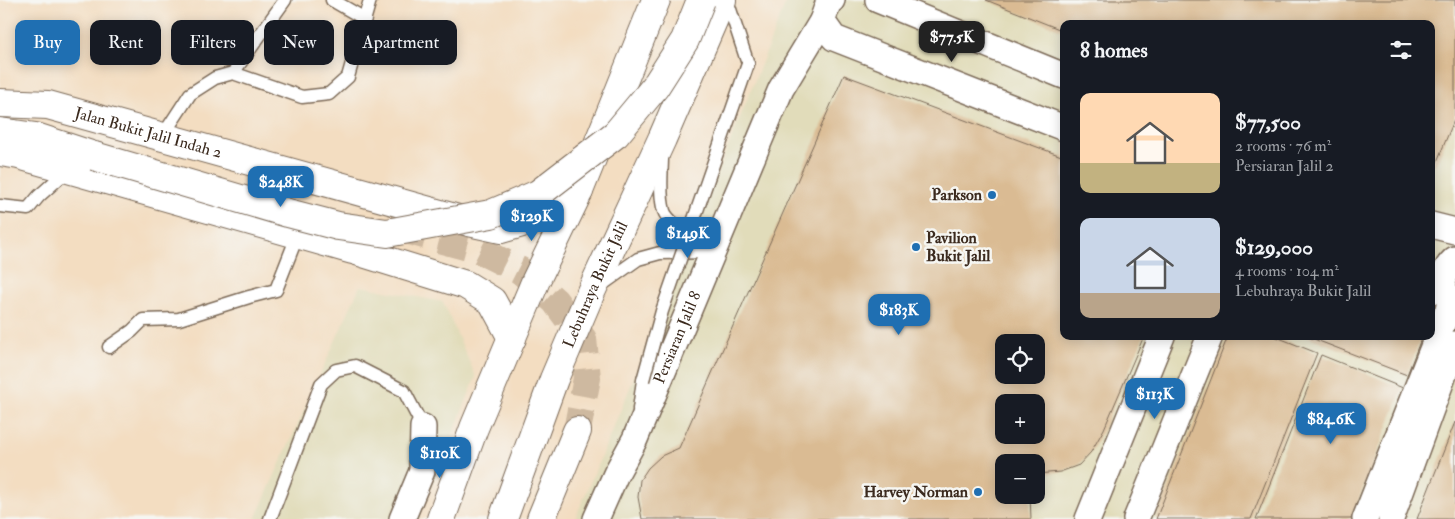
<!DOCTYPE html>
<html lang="en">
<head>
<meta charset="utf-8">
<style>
	body { margin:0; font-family:"IM FELL Double Pica",serif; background:#20242c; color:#f1f3f6; height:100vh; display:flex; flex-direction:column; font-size:19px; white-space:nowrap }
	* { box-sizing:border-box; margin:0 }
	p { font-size:16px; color:#9ea1a6 }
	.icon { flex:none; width:28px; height:28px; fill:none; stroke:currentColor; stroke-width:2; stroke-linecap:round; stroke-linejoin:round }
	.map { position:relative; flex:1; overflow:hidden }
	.drawer { position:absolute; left:1060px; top:20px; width:375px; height:320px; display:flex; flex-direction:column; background:#171b24; border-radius:10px; box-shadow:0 2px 12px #0003 }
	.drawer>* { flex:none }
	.guide { position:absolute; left:15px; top:20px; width:475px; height:45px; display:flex; gap:10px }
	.controls { position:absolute; left:995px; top:334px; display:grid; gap:10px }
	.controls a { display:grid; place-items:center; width:50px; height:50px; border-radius:10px; background:#171b24; box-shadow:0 2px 12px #0003; font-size:25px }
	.price { position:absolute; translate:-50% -42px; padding:0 11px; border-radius:10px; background:#1f6fb2; color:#fff; font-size:16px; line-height:32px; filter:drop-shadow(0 1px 2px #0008) }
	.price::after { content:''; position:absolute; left:50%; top:30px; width:15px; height:11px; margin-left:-8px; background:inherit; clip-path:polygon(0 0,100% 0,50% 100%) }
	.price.active { background:#222; color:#fff }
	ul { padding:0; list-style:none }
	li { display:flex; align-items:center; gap:15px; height:125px; padding:0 20px }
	li span { display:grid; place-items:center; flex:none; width:140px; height:100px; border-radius:10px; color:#555 }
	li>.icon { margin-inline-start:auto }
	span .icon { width:60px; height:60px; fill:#fffc; stroke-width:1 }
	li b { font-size:21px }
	h2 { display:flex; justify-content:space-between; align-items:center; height:60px; padding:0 20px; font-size:21px }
	.chip { padding:0 18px; border-radius:10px; background:#171b24; box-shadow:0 2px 12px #0003; font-size:18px; line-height:45px }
	.chip.active { background:#1f6fb2; color:#fff }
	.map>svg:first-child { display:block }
	.built { fill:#e1dcba; fill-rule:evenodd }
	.building { fill:#dabb93; fill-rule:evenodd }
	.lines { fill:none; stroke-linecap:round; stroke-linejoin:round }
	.highway-tunnel { stroke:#ceb9a0; stroke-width:28; stroke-dasharray:28 14; stroke-linecap:butt }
	.lane-casing { stroke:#7b6957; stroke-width:15 }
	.street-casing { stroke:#7b6957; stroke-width:28 }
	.secondary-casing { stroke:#7b6957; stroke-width:30 }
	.highway-casing { stroke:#7b6957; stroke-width:30 }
	.lane { stroke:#fff; stroke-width:12 }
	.street { stroke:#fff; stroke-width:25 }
	.secondary { stroke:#fff; stroke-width:28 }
	.highway { stroke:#fff; stroke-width:28 }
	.lane-bridge-casing { stroke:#7b6957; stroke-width:15; stroke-linecap:butt }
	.highway-bridge-casing { stroke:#7b6957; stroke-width:30; stroke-linecap:butt }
	.lane-bridge { stroke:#fff; stroke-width:12 }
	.highway-bridge { stroke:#fff; stroke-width:28 }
	.poi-dot { fill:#1f6fb2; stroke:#f6f6f2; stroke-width:2 }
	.labels { text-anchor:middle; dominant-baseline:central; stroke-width:5; stroke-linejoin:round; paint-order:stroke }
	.street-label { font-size:16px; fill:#3b2a1e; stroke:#f6f6f2 }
	.poi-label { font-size:16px; font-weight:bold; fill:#3b2a1e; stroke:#f6f6f2; text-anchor:end }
</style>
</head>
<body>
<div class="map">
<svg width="1455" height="519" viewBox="0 0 1455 519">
	<rect width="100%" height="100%" fill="#f6f6f2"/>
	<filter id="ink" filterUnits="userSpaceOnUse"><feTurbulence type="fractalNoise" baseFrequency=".02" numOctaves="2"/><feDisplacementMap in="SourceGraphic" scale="10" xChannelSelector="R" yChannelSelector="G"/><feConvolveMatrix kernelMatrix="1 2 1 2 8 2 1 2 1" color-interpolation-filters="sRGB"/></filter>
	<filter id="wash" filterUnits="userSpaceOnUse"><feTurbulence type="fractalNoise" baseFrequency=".0096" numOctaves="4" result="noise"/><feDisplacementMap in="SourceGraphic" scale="20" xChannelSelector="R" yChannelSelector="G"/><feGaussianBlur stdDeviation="1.12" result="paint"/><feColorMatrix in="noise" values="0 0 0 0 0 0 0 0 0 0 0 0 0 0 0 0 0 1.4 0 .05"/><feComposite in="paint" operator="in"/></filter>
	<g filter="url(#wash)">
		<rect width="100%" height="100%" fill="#f3ddc1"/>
		<path class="built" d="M787,0H1455V519H575L662,311ZM1064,24H1431V336H1064ZM1004,342H1036V375H1004ZM1004,402H1036V435H1004ZM1004,462H1036V495H1004Z
			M360,286L443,302L476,377L418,519H255Z"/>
		<g id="blocks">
			<path class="building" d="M986,0H1455V118L1436,164L1431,167V24H1064V31Z
				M844,75L1064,157V336H1144L1104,429L1091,452L1079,465L1060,472L1036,474V462H1004V495H1030L1031,519H642L638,497L640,480L648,468L661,456L679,448ZM1004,342H1036V375H1004ZM1004,402H1036V435H1004Z
				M1431,293L1438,295L1431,311Z
				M1228,336H1274L1317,353L1251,519H1156Z
				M1306,336H1422L1407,375Z
				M1321,355L1403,388L1351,519H1256Z
				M1455,422V519H1417Z"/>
		</g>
	</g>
	<g filter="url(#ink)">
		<use href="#blocks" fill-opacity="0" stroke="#7b6957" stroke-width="1"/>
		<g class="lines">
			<path class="highway-tunnel" d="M399,228L479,250L521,271L555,301L583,339L587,378L577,431"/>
			<defs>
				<path id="lane" d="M332,0L365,19
					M727,0L748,64
					M233,73L285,0
					M162,137L190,94L215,78L233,73L302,97L329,94L348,77L370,0
					M0,206L28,209L39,196L69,169
					M600,286L638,259L660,253L710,252C700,244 667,222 664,211C659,194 662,173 662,156
					M109,347L132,331L143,320L179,319L249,297L276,290L298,234
					M639,409L643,380
					M270,519L321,384L336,370L355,366L404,391L423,427"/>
				<g id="street">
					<path d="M878,0L1064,76"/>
					<path d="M822,21L834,38L1064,128"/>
					<path d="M1431,225L1455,231"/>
					<path d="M1455,259C1441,271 1438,293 1455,305"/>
					<path d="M402,519L422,471L423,427"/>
					<path id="s1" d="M596,519L616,474L635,439L781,89L822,21L829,1L832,0"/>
					<path d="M1088,519L1162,336"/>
					<path d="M1136,519L1210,336"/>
					<path d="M1365,519L1451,302"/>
					<path d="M1391,519L1455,344"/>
				</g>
				<g id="secondary">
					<path id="s2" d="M0,103L48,105L469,222L501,229L546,216L579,191"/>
					<path d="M0,152L19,155L353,250L466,285L492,301L512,338"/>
				</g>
				<g id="highway">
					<path d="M0,132L36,137L94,156"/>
					<path d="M441,519L474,428L536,280L579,191L656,0"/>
					<path id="s3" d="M503,519L554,379L591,292L662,139L722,0"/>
					<path d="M541,519L577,431"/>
				</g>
			</defs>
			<use href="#lane" class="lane-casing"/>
			<use href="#street" class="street-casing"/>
			<use href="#secondary" class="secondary-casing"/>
			<use href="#highway" class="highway-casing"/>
			<use href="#lane" class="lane"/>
			<use href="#street" class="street"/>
			<use href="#secondary" class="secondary"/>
			<use href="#highway" class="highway"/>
			<defs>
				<path id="lane-bridge" d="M643,380L662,311L748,64"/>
				<path id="highway-bridge" d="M94,156L288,213L338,226L387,233L491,214L538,194L616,134L655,87L685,40L701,0"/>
			</defs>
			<use href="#lane-bridge" class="lane-bridge-casing"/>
			<use href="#highway-bridge" class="highway-bridge-casing"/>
			<use href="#lane-bridge" class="lane-bridge"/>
			<use href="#highway-bridge" class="highway-bridge"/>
		</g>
	</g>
	<g class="poi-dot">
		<circle cx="992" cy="195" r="5"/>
		<circle cx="916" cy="247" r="5"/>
		<circle cx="978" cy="492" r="5"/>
	</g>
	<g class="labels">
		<g class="street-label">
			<text stroke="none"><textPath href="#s2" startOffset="152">Jalan Bukit Jalil Indah 2</textPath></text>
			<text stroke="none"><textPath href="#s3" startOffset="252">Lebuhraya Bukit Jalil</textPath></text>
			<text stroke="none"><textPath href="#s1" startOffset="199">Persiaran Jalil 8</textPath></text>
		</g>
		<g class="poi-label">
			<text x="982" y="195">Parkson</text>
			<text x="926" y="238" text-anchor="start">Pavilion<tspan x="926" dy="18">Bukit Jalil</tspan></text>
			<text x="968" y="492">Harvey Norman</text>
		</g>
	</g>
</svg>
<div class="controls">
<a><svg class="icon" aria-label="locate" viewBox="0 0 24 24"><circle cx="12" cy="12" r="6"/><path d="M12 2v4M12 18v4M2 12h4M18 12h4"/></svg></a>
<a>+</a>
<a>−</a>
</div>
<b class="price active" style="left:952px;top:63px">$77.5K</b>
<b class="price" style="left:281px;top:208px">$248K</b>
<b class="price" style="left:532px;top:242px">$129K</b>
<b class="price" style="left:688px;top:259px">$149K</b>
<b class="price" style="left:899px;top:336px">$183K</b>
<b class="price" style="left:1155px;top:420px">$113K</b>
<b class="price" style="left:1331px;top:445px">$84.6K</b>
<b class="price" style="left:440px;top:479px">$110K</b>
<div class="guide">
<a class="chip active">Buy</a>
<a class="chip">Rent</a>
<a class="chip">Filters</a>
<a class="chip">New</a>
<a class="chip">Apartment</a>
</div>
<section class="drawer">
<h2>8 homes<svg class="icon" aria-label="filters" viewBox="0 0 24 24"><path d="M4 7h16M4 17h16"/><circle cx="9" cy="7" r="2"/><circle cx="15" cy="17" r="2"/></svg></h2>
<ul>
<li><span style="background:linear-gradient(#ffd9b3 70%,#c2b280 0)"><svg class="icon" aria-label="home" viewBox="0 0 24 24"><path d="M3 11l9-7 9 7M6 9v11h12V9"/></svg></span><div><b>$77,500</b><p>2 rooms · 76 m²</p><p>Persiaran Jalil 2</p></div></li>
<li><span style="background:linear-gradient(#c9d6e8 75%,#b9a48a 0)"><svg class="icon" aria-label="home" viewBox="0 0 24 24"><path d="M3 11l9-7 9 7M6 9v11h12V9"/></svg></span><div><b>$129,000</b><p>4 rooms · 104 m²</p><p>Lebuhraya Bukit Jalil</p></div></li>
</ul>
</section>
</div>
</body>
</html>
